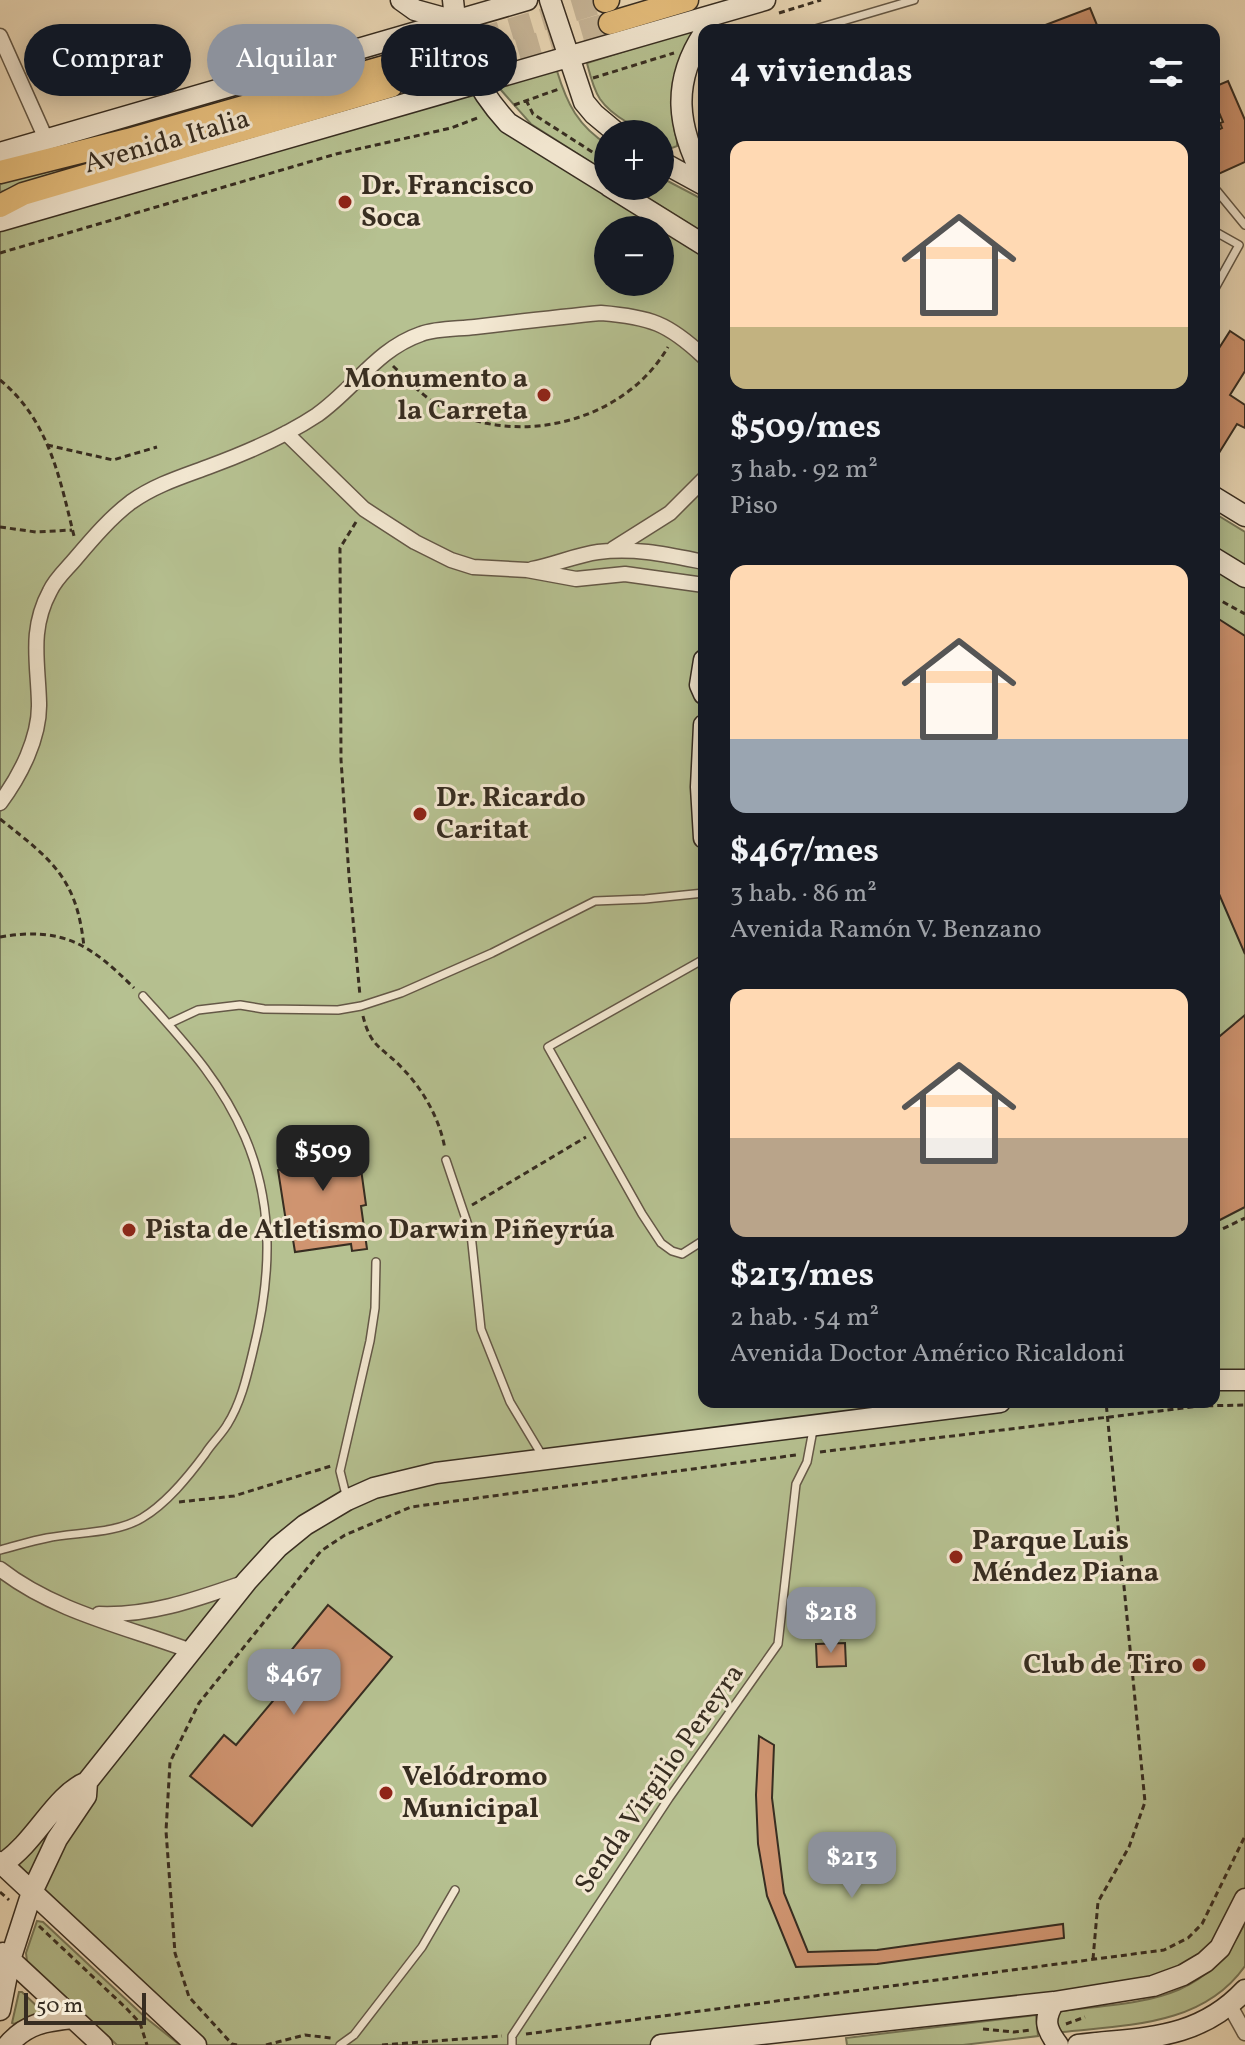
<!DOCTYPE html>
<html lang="es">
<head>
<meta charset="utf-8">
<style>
	body { margin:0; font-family:Vollkorn,serif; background:#20242c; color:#f1f3f6; height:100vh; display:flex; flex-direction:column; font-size:30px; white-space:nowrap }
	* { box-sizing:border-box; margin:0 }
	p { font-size:26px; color:#9ea1a6 }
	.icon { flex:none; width:44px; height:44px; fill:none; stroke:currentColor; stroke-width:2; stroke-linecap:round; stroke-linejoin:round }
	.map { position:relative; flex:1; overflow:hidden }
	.side { position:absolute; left:698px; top:24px; width:522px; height:1384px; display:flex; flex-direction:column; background:#171b24; border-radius:16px; box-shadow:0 4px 20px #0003 }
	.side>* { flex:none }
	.hud { position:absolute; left:24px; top:24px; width:554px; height:72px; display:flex; gap:16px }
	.fabs { position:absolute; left:594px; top:120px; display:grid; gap:16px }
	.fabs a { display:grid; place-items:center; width:80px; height:80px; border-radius:50%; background:#171b24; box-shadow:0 4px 20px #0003; font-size:40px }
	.scale { position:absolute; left:24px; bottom:20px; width:122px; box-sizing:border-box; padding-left:8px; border:4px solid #372d21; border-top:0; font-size:22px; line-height:28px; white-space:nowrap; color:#372d21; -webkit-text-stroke:6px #f3e8d2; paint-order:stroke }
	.price { position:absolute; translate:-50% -68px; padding:0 18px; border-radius:16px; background:#8c9099; color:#fff; font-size:26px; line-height:52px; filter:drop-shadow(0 2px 4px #0008) }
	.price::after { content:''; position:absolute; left:50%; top:48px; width:24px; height:18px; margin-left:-12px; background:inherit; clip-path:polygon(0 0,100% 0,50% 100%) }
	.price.selected { background:#222; color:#fff }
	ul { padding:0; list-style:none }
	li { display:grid; align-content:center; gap:16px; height:424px; padding:0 32px }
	li span { display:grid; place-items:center; height:248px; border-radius:16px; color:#555 }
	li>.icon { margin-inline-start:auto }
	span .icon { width:144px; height:144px; fill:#fffc; stroke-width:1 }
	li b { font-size:34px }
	h2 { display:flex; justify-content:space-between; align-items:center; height:96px; padding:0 32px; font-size:34px }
	.pill { padding:0 28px; border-radius:36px; background:#171b24; box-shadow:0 4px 20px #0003; font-size:28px; line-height:72px }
	.pill.selected { background:#8c9099; color:#fff }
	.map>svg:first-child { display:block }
	.green { fill:#b6c191; stroke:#767759; stroke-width:2; fill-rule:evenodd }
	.building { fill:#cf9470; stroke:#372d21; stroke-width:2 }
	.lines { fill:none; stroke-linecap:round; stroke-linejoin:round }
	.primary-tunnel { stroke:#c9b89b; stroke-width:22; stroke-dasharray:22 11; stroke-linecap:butt }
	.lane-casing { stroke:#645847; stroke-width:10 }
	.street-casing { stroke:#645847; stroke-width:17 }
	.secondary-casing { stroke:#372d21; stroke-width:23 }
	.primary-casing { stroke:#372d21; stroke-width:25 }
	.path { stroke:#372d21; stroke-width:3; stroke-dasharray:6 4; stroke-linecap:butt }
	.lane { stroke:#f3e8d2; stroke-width:7 }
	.street { stroke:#f3e8d2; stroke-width:14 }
	.secondary { stroke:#f3e8d2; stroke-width:20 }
	.primary { stroke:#e6be7c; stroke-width:22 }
	.poi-dot { fill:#8f2418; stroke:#f3e8d2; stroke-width:3 }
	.labels { text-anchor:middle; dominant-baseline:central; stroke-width:6; stroke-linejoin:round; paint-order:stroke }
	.street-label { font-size:28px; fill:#372d21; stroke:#f3e8d2 }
	.poi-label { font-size:28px; font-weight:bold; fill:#372d21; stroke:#f3e8d2; text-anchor:start }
</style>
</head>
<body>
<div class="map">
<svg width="1245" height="2045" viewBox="0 0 1245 2045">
	<rect width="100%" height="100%" fill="#eddbb9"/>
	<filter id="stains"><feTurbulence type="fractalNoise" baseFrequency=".0025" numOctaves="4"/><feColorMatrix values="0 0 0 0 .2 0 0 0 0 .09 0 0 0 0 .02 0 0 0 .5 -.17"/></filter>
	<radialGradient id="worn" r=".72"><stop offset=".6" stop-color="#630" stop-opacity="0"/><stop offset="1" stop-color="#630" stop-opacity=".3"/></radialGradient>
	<path class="green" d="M695,29C675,71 665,95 677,141V146L672,148L660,141V134C642,134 611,115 600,99C593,88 590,75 587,63Z
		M554,70L557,71C567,104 578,126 608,145V173L531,124L501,90V86Z
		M478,84L497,111L704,245V1402H1214V558L1245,577V1899L1233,1926L1183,1975L661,2045H197L0,1862V221ZM608,230H660V282H608Z
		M113,154H117L0,192V184L13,179Z
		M660,177L704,200V233L629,186H660Z
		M1214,513L1245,532V566L1214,547Z
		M37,1921L43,1922L146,2018L180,2045H117L27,1961L26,1953Z
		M1245,1923V1966C1203,2026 1127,2025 1062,2032L1057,2030L1054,2017L1062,2011C1141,2001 1206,2004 1245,1923Z
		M19,1992H22L43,2012L14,2024L12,2023Z
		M1036,2015L1038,2036L963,2045H847L846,2038Z"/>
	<path class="building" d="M1090,8L1099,30H1036L1035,29Z
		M1228,81L1245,120V162L1214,176V132L1222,128L1220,123L1223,122L1214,101V87Z
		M1230,331L1245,341V371L1230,395L1245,405V428L1237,424L1214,461V356Z
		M1214,616L1245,636V954L1219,894L1214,893Z
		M1245,1015V1207L1214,1223V1041Z
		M349,1128L356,1170L361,1169L366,1205L361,1206L367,1249L352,1251L351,1244L295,1252L291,1227L287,1228L278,1170L283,1169L280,1144L336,1136L335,1130Z
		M328,1605L392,1657L252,1826L190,1776L224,1735L236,1745L303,1665L289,1653Z
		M845,1643L846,1666L817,1667L816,1644Z
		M759,1736L774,1745L772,1798L784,1893L808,1952L877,1950L1063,1924L1064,1938L877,1964L796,1967L767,1896L758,1844L756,1795Z"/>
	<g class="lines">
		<path class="primary-tunnel" d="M384,67L605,1
			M391,86L610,23"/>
		<defs>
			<path id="lane" d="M812,30L914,0
				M1217,191L1245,225
				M1214,231L1239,245L1214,290
				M704,959L548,1047L642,1214L661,1243L672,1251L682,1254L704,1240
				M168,1024L198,1010L240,1005L264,1009L338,1010L361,1006L401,993L492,953L595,901L645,899L704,893
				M446,1160L471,1234L481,1329L510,1402L543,1457
				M347,1499L340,1471L370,1341L375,1308L376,1262
				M0,1550C16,1546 31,1541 47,1538C77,1532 115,1534 142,1518C167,1503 188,1477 205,1454C211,1444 221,1435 227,1425C241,1403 247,1376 253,1351C271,1279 275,1207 245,1137C220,1079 184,1042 143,996
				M340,2045L354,2035L422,1947L455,1890
				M512,2045V2036L669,1798L778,1644L796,1484L807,1462L813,1430"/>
			<path id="street" d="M0,36L46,139
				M286,433L364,509L415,542L451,560L473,567L527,570L576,579L625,574L704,585
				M613,549L670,513L704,479
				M532,569C554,565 576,555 598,552C635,547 669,555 704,562
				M0,803C20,776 40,738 39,703C38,662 29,630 50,591C56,578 67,569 76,558C93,538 111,517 131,502C155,485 181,477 208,467C246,453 284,437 317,415C354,389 377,349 421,334C437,328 458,329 475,327C517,322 559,317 601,313C650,317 668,323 704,357
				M0,1569C55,1612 127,1627 191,1651
				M99,1614C151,1616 197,1599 246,1582
				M1230,2006L1245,2033"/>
			<path id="secondary" d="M401,0L415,10L455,21
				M453,0C456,48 475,87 508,123L608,185
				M550,0L584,102L594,114L618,134
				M704,33C671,83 677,127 704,178
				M0,153L527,0
				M660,161L704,185
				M609,186L704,245
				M0,221L765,0
				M1214,497L1245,516
				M1214,558L1245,577
				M704,660L700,685L704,694
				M704,725L701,787L704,838
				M1214,1380H1245
				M0,1862L196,2045
				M2,1864C36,1842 55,1795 87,1782L247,1581L278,1547L305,1525L347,1500L374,1488L436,1473L1000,1402
				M3,1953L102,2045
				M1054,2002C1043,2020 1046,2029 1058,2045
				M0,2010L10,1960L32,1892L57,1839L86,1796L87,1782
				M8,2045C27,2023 46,2021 73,2018
				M661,2045L1054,2002L1153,1986L1183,1975L1205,1962L1220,1948L1245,1899
				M1078,2045C1143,2037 1197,2041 1245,1990"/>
			<path id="primary" d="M605,1L608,0
				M610,23L687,0
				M0,172L128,140L384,67
				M0,206L23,194L391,86"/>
		</defs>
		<use href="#lane" class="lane-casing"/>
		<use href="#street" class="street-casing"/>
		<use href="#secondary" class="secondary-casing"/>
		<use href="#primary" class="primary-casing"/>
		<path class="path" d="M779,13L821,0
			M401,58L432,76
			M593,78L674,53
			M526,100L533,114L608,162
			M514,105L559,89
			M0,253L336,154L451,128L480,117
			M393,366C408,380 422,396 440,406C515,449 624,423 668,347
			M0,380C49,420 60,479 74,536
			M47,445L113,460L157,447
			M356,522L340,548L341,760L349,876L360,996
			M0,527L36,532L72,530
			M1214,597L1245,614
			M0,819C52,860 77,878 84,947
			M0,937C63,926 91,945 134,988
			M363,1016C371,1049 383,1047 404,1070C424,1091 440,1120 445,1149
			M472,1205L586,1137
			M1214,1233L1245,1218
			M820,1452L1200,1406L1245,1405
			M179,1502L234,1496L331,1466
			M0,1892L9,1900
			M39,1926L126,2008L140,2023L147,2045
			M1093,1959L1098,1902L1129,1847L1145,1802L1106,1402
			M1066,2024L1085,2017
			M983,2029L1014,2032L1031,2030
			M526,2034L1164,1950L1188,1938L1202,1924L1245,1836
			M237,2045L232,2044L189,1997L175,1953L166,1831L170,1762L199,1703L321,1551L345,1535L411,1507L796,1455
			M266,2045L305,2035L331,2038
			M382,2045L502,2036"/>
		<use href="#lane" class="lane"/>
		<use href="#street" class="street"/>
		<use href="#secondary" class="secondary"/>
		<use href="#primary" class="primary"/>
	</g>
	<g class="poi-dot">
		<circle cx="345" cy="202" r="8"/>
		<circle cx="544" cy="395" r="8"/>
		<circle cx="420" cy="814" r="8"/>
		<circle cx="129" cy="1230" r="8"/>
		<circle cx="956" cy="1557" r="8"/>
		<circle cx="1199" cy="1665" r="8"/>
		<circle cx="386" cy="1793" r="8"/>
	</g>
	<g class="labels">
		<g class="street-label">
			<text transform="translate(167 142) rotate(-16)">Avenida Italia</text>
			<text transform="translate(660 1779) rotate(-55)">Senda Virgilio Pereyra</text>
		</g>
		<g class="poi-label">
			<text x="361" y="186">Dr. Francisco<tspan x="361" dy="32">Soca</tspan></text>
			<text x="528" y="379" text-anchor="end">Monumento a<tspan x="528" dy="32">la Carreta</tspan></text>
			<text x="436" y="798">Dr. Ricardo<tspan x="436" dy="32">Caritat</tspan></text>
			<text x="145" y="1230">Pista de Atletismo Darwin Piñeyrúa</text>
			<text x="972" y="1541">Parque Luis<tspan x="972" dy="32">Méndez Piana</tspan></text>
			<text x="1183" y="1665" text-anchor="end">Club de Tiro</text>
			<text x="402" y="1777">Velódromo<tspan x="402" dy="32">Municipal</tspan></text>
		</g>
	</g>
	<rect width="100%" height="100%" filter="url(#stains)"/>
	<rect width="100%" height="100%" fill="url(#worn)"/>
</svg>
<div class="fabs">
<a>+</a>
<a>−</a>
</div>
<div class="scale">50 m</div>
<b class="price selected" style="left:323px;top:1193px">$509</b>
<b class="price" style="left:831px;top:1655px">$218</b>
<b class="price" style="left:294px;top:1717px">$467</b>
<b class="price" style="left:852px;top:1900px">$213</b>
<div class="hud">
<a class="pill">Comprar</a>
<a class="pill selected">Alquilar</a>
<a class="pill">Filtros</a>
</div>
<section class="side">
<h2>4 viviendas<svg class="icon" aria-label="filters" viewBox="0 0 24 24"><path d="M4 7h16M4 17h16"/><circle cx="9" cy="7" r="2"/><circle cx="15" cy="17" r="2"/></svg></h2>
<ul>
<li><span style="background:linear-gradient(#ffd9b3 75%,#c2b280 0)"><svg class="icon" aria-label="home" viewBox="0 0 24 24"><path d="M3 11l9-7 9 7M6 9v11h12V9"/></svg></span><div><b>$509/mes</b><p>3 hab. · 92 m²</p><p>Piso</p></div></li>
<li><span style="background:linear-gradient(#ffd9b3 70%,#9aa5b1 0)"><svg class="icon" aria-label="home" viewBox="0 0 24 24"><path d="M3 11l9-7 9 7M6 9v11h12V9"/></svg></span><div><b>$467/mes</b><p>3 hab. · 86 m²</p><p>Avenida Ramón V. Benzano</p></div></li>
<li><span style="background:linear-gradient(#ffd9b3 60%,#b9a48a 0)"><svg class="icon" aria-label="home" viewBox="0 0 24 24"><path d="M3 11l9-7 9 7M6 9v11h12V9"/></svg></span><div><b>$213/mes</b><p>2 hab. · 54 m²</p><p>Avenida Doctor Américo Ricaldoni</p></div></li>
</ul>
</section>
</div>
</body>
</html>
